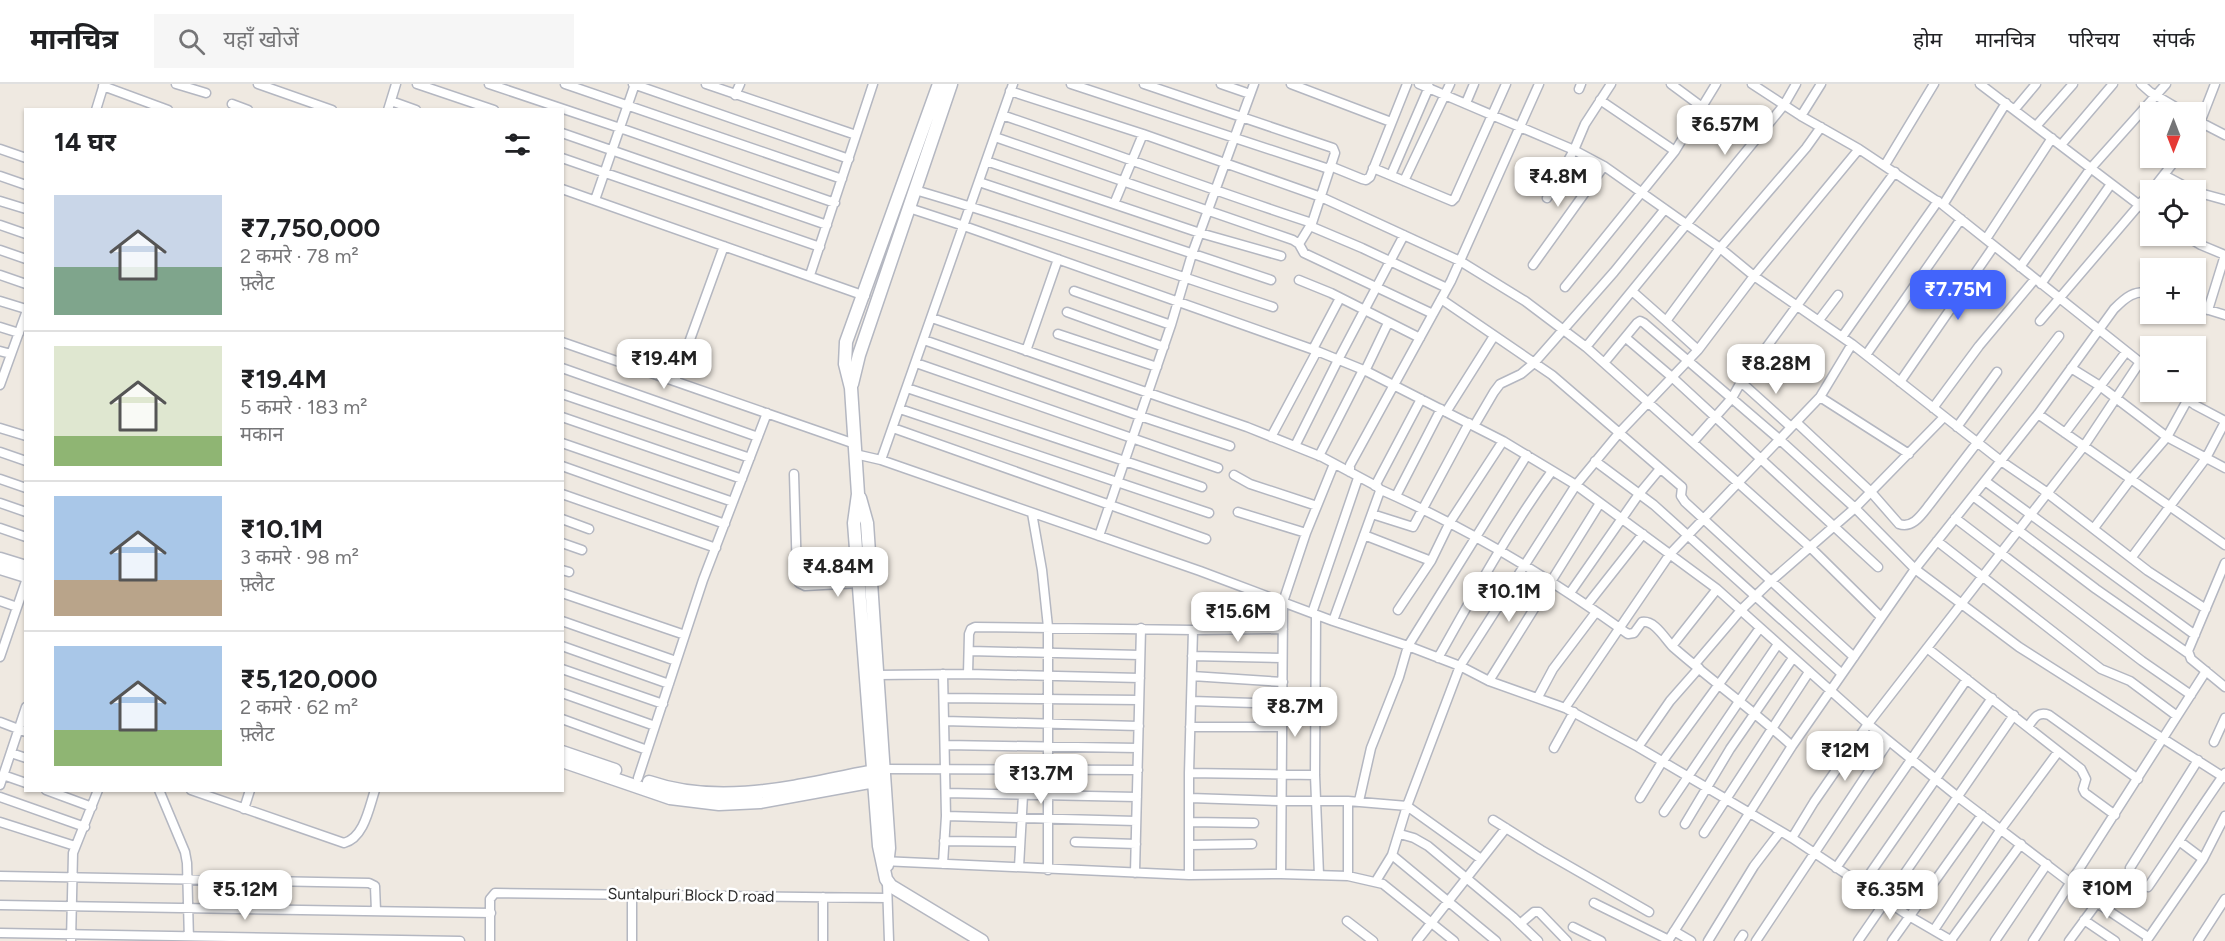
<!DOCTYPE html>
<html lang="hi">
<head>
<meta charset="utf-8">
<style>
	body { margin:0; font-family:Figtree,"Noto Sans Devanagari",sans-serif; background:#f6f6f6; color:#202124; height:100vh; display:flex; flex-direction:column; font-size:22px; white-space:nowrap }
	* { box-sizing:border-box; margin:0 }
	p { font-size:20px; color:#757577 }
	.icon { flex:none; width:33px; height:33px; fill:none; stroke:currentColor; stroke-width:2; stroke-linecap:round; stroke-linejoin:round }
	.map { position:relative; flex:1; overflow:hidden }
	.panel { position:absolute; left:24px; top:24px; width:540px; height:684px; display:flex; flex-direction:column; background:#fff; border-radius:0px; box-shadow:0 2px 4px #0004 }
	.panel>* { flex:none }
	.needle { width:39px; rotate:180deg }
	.tools { position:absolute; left:2140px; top:18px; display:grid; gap:12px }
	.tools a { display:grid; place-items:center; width:66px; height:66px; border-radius:0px; background:#fff; box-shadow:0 2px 4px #0004; font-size:30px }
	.price { position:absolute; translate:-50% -51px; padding:0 14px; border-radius:12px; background:#fff; color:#222; font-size:20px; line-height:39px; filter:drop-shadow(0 2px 3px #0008) }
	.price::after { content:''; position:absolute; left:50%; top:36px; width:18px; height:14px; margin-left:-9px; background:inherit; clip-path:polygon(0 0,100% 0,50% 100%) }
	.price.current { background:#4264fb; color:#fff }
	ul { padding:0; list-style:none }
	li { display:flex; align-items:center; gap:18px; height:150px; padding:0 30px }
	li+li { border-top:2px solid #e0e0e0 }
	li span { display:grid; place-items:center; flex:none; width:168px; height:120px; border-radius:0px; color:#555 }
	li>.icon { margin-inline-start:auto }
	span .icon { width:72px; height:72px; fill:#fffc; stroke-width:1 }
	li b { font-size:26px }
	h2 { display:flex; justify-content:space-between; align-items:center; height:72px; padding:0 30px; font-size:26px }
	header { display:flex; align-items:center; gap:36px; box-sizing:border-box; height:84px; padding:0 30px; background:#fff; border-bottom:2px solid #e0e0e0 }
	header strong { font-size:28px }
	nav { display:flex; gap:33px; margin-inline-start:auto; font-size:21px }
	.search { width:420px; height:54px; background:#f6f6f6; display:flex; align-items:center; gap:15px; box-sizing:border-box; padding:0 21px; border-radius:0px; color:#757577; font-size:22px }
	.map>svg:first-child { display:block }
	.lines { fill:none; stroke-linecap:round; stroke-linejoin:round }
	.street-casing { stroke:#b4b7c1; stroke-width:11 }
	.secondary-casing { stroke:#b4b7c1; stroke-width:15 }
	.street { stroke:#fff; stroke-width:8 }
	.secondary { stroke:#fff; stroke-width:12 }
	.labels { text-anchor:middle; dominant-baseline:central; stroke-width:5; stroke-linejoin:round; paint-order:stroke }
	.street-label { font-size:16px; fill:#2e2e2e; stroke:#fff }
</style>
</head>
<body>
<header>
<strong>मानचित्र</strong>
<div class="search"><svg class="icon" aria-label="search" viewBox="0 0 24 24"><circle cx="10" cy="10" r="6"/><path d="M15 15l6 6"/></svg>यहाँ खोजें</div>
<nav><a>होम</a><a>मानचित्र</a><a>परिचय</a><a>संपर्क</a></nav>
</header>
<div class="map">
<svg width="2225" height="857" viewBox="0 0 2225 857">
	<rect width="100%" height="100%" fill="#efe9e1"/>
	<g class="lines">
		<defs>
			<path id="street" d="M176,0L206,9
				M258,0L332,26
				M417,0L494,26
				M489,0L620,44L835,119
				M565,0L842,95
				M633,0L849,75
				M706,0L856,51
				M1071,0L1329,85
				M1144,0L1333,64L1335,69L1312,139
				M1221,0L1250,10
				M1291,0L1391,38
				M1419,0L1574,66L1604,82L1720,164L1754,192L1852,260L2001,377L2042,405L2148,487L2206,525
				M1671,0L1702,23
				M1752,0L1801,32L1859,65L1943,121L2151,287
				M1980,0L2151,130
				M2141,0L2150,8L2184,28
				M103,2L168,26
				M1579,5L1581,0
				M1010,7L1143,50L1321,113L1460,177L1525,217L1586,263L1811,464L1881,533
				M735,11L740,0
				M1600,16L1675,67
				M391,17L416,26
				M1466,19L1474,0
				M232,20L248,26
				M2015,25L2036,0
				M96,26L104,0
				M388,26L396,0
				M1002,31C1105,66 1208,105 1312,139L1310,142L1362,164L1447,204
				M1801,32L1821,0
				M2196,36L2225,51
				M2037,41L2073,0
				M562,49L827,141
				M2196,49L2215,0
				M995,53L1293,156L1299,160L1304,169L1433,230
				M2061,61L2113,0
				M0,65L26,74
				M562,74L820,163
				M986,77L1200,149L1281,172
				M1885,81L1934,0
				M1330,82L1362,95L1366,96L1370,93L1407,0
				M1373,84L1452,117L1455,114L1506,0
				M1391,91L1429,3
				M2164,91L2192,106
				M0,92L26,101
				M1404,97L1450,0
				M979,98L1271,196
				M562,105L865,212
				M915,106C1036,141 1154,184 1273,223
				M2152,106L2177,74
				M2196,108L2225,116
				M1547,114L1574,66L1585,40L1611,0
				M595,116L635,0
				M0,117L26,125
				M1114,120L1143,50
				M1943,121L2006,19
				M909,124L964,142L1317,267L1366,287L1446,328L1503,357L1576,401L1717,505L1868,640L1958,713L2097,819L2148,853
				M0,141L26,150
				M2186,152L2201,161L2225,171
				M1986,155L2052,54
				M1299,160L1310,142
				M0,166L26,175
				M1533,181L1604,82
				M2020,183L2091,84L2166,0
				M0,191L26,200
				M810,191L873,0
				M1299,196L1331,209L1420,254
				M2041,200L2111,100
				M1565,203L1675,67L1716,0
				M1074,207L1171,241
				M1632,207L1666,237
				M1441,215L1552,291L1682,403L1681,412L1685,418L1854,573
				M0,217L26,225
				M2196,222L2225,231
				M2208,226L2225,171
				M1067,228L1164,263
				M932,234L1247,343L1322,373L1378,403L1380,407L1333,537
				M1819,236L1838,211
				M2040,237L2151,107
				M0,243L19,249
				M1058,250L1157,283
				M1842,253L1938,117
				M1626,254L1673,294L1878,483
				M924,256L1140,332L1230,362
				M562,258L855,360
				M1586,263L1784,21L1796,0
				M1313,265L1340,214
				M1698,266L1754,192L1859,65
				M0,267L11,270
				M1026,267L1058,175
				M1866,271L1961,135
				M916,279L1218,384
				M1604,279L1637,239L1640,237L1644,239L1779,355L1855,424L1915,485L2019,563L2225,694
				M562,284L758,353
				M2071,284L2100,302L2167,353L2225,384
				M1365,287L1388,239
				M675,297L724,162
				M1741,298L1791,343
				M1900,298L1994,162
				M0,301L26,229
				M907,304L1202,403
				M2178,308L2195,321L2225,337
				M562,310L750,374
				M1820,313L1909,370
				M1933,324L1979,262L2035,195
				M900,325L1209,429
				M1446,328L1494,252
				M2038,330L2225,461
				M562,333L742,395
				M1796,338L1871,408L1899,440C1913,445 1922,430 1930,420L2059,252
				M1474,342L1494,308L1500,300L1521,290L1534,279L1614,188L1665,125
				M1957,343L1997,288
				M0,344L26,352
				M893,344L1206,455
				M2065,349L2126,268
				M1271,353L1317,267
				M1693,358L1732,314L1741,298L1895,88
				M562,359L733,418
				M1295,362L1338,276L1404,151
				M0,368L26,377
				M855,370L881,376L1200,487L1333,537L1408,562L1460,582L1489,597L1565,624L1638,663L1792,754L1909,832L1952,857
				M1319,372L1363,286
				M881,376L1013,0
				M1595,377L1654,421L1842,590
				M562,382L725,440
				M1350,388V381L1451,197L1539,0
				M794,390L797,491L799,499L805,502L859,499
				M1234,391L1250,400L1317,422
				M0,395L26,404
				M1985,397L2195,551
				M1375,402L1421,315
				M1379,405C1468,444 1550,494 1628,550L1634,549L1642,538C1655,536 1665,555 1673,563C1712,597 1754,627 1792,662
				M562,410L716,464
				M1396,412L1441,325
				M1973,412L2096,505L2189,570
				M0,419L26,428
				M1238,428L1306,449
				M1032,429L1042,486L1048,543V786
				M1372,430L1413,443L1469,339
				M1955,434L2142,577L2191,611
				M562,435L589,445
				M0,444L26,453
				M2094,444L2131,395L2167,353L2188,315
				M1364,451L1431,477
				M1099,452L1171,241L1192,170L1254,0
				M1937,457L2101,585L2130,597L2177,632
				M562,459L582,466
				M2132,473L2206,374L2225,338
				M2225,479L2188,567L2191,575L2225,603
				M562,486L569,488
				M562,509L685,551
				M1570,509L1639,410L1659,386
				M0,517L17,523
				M1587,521L1643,450
				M1398,526L1431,477L1450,438L1503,357
				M1312,529L1358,394
				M1316,531L1315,691L1319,791
				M562,537L676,577
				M562,562L669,600
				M1672,562L1717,505
				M1927,564L2081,685L2086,695L2083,705L2085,709L2115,731
				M970,567L1140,571
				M1192,572L1282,574
				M0,573L26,497
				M1438,574C1474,510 1509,446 1552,387
				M1695,580L1741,526L1771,497L1855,424L1944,333
				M562,585L663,620
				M968,590L969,550L971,545L975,543L1193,546L1283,545
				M877,591L968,590L1140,594
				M1192,592L1283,598
				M1489,597L1600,419
				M562,609L655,642
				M1538,613L1553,585L1596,528
				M945,614L1139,616
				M1191,617L1254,619
				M1565,624L1670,470L1820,313L1852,260
				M562,635L647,666
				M944,637L1139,642
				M0,638L26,648
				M1190,643H1282
				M2028,643C2034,634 2038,627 2049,631L2138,695
				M2214,658L2225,634
				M945,661L1138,664
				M1638,663L1670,617L1699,584
				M1554,664L1574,628
				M11,669L26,674
				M884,685L1138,686
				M1189,689L1315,691
				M3,691L26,699
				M638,694L703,496L767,329
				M0,701L26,623
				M46,706L92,723
				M159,706L185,768L187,779L189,857
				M191,706L344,759C364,754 369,724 375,706
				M946,709L1137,713
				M0,713L85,743
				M1190,714L1280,717H1348L1407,722L1481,775
				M1640,714L1662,678L1760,544
				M1359,717L1371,664L1399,593L1408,562L1527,371
				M244,725L250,706
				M1664,728L1778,560
				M946,732L1136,737
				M1493,736L1541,766L1649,828
				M0,738L75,762
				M1190,738L1254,739
				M1685,740L1730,665L1793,574
				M1704,749L1809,588
				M1400,750L1414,754L1428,762L1513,833L1538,857
				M1792,754L1814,718L1868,640L2084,362L2140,278
				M944,757L1019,758
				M2179,757L2203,775
				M1075,758L1136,760
				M1189,761L1252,760
				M1392,771L1496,857
				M882,777L1189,791L1281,790L1348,792L1383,800L1454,857
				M943,780L946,732L943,590
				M1019,783L1023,711
				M1836,784L1967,595
				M2130,784L2198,676
				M1135,789L1141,544
				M1281,790L1283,518L1306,449L1334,380
				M1189,791V689L1193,546
				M0,792L369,799L375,802L376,827
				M1348,792V717
				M1376,797L1392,771L1407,722L1460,582L1576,401L1619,349L1698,266L1666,237L1720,164L1806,64L1821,43
				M887,799L889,857
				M1862,801L1992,614
				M2148,803C2174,765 2199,726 2225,689
				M632,810V857
				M1594,819L1669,856
				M0,821L491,829
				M2084,836L2115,857
				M1347,837L1373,857
				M1520,840L1534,828H1539L1567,857
				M1573,843L1601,857
				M1934,846L2001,745L2058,668
				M1674,847L1691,857
				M0,849L460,857
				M1951,856L2021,760
				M2147,856L2203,775L2225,732
				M71,857L73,769L98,706
				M490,857V815L495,809L887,814
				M823,857V813
				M1417,857L1506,744
				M1668,857L1792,662L1915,485L2038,330L2114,225C2126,213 2134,206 2151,209
				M1708,857L1754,782L1780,748
				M1739,857L1743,851
				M1756,857L1889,657
				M1858,857L2014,631
				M1892,857L1982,731
				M1995,857L2047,780
				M2033,857L2206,587
				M2069,857L2097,819
				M2198,857L2225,815"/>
			<path id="secondary" d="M939,0L846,258L845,280L851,304L858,410L854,439L879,762L886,795L891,802L982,857
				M852,300L859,271L951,0
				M860,414L867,439L889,764L887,781
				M0,475L26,483
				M0,484L26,492
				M562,668L615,686
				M562,677L670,714L719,720L760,718L880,696
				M649,698C724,724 804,700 880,686"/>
		</defs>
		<use href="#street" class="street-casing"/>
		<use href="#secondary" class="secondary-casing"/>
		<use href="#street" class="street"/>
		<use href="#secondary" class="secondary"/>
	</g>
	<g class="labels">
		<g class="street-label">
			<text transform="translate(691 811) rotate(1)">Suntalpuri Block D road</text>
		</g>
	</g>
</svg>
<div class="tools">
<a><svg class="needle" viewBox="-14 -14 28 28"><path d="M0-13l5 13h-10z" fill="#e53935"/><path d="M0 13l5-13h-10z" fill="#757577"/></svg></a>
<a><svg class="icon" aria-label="locate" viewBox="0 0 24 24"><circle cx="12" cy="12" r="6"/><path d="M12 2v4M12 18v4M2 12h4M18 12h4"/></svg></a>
<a>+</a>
<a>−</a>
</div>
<b class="price" style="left:1725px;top:72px">₹6.57M</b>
<b class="price" style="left:1558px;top:124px">₹4.8M</b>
<b class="price current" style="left:1958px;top:237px">₹7.75M</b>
<b class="price" style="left:664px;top:306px">₹19.4M</b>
<b class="price" style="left:1776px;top:311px">₹8.28M</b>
<b class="price" style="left:838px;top:514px">₹4.84M</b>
<b class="price" style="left:1509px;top:539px">₹10.1M</b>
<b class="price" style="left:1238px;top:559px">₹15.6M</b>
<b class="price" style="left:1295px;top:654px">₹8.7M</b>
<b class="price" style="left:1845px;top:698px">₹12M</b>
<b class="price" style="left:1041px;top:721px">₹13.7M</b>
<b class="price" style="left:2107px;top:836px">₹10M</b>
<b class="price" style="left:245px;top:837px">₹5.12M</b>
<b class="price" style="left:1890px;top:837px">₹6.35M</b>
<section class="panel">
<h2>14 घर<svg class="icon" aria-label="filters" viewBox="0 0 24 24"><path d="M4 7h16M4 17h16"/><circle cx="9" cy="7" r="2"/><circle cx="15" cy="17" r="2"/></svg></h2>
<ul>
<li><span style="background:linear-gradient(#c9d6e8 60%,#7fa58c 0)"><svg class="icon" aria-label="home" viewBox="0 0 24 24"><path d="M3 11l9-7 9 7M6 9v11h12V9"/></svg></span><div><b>₹7,750,000</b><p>2 कमरे · 78 m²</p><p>फ़्लैट</p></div></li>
<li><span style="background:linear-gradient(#dfe7d0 75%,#8fb573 0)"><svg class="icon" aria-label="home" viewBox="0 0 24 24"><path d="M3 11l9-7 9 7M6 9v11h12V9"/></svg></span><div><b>₹19.4M</b><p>5 कमरे · 183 m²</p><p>मकान</p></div></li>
<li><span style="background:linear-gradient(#a9c7e8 70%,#b9a48a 0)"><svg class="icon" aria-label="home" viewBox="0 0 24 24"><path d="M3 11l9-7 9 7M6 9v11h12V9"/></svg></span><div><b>₹10.1M</b><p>3 कमरे · 98 m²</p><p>फ़्लैट</p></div></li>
<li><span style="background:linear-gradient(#a9c7e8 70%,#8fb573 0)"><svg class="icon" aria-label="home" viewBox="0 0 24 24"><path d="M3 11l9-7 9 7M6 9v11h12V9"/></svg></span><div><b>₹5,120,000</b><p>2 कमरे · 62 m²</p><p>फ़्लैट</p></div></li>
</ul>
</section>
</div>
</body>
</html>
